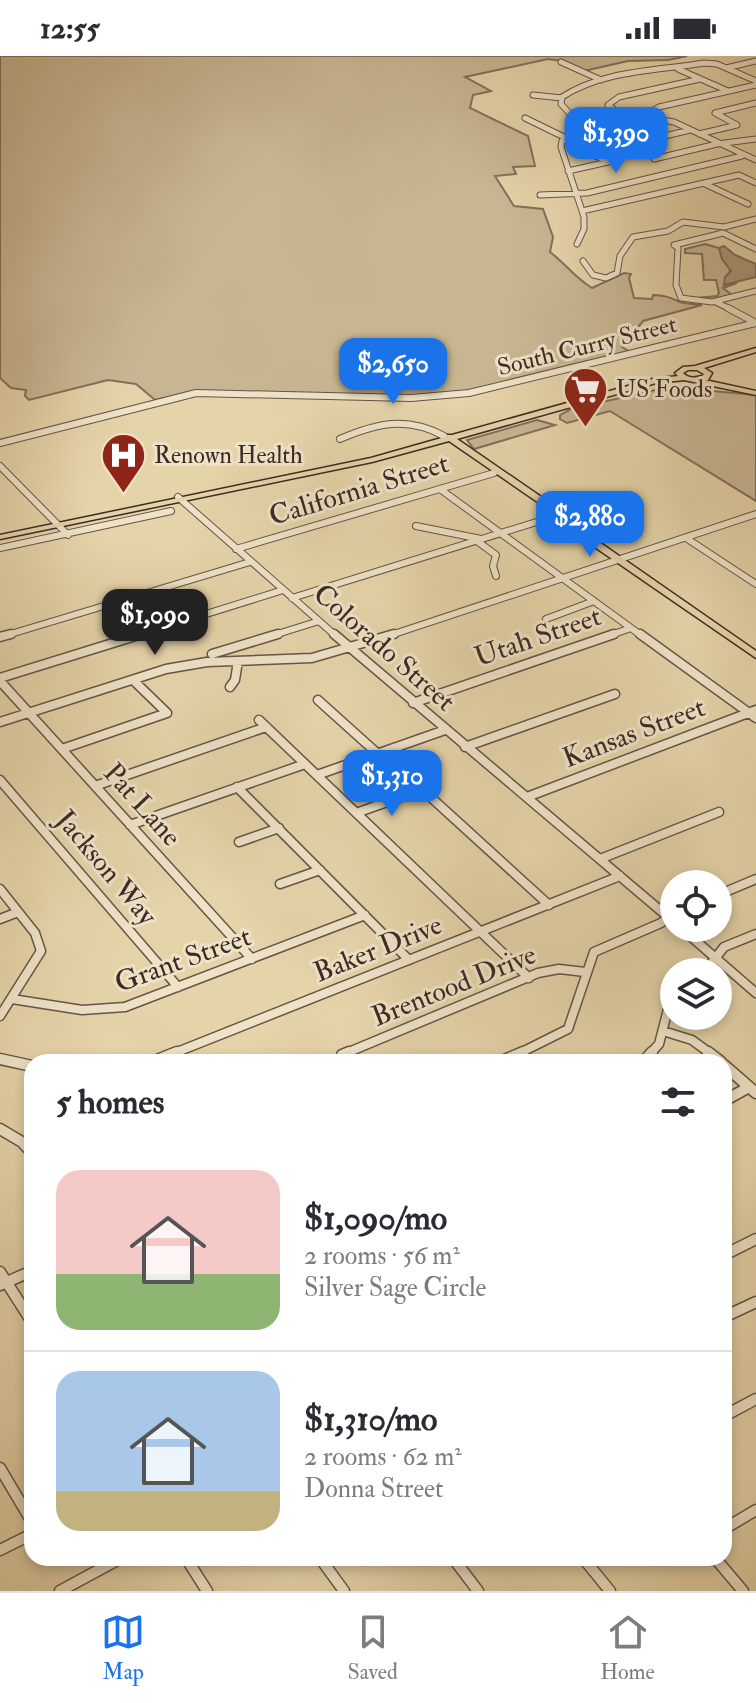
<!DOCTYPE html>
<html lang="en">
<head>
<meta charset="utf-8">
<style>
	body { margin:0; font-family:"IM FELL Double Pica",serif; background:#f2f2f3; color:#2b2b33; height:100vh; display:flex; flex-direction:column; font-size:30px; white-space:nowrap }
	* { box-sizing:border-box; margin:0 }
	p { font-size:26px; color:#7c7c81 }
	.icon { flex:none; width:44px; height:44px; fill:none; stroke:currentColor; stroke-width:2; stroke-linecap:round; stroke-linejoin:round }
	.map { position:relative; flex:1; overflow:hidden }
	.details { position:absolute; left:24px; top:998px; width:708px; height:512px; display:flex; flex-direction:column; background:#fff; border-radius:24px; box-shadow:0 4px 12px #0003 }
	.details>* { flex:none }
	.controls { position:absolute; left:660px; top:814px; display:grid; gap:16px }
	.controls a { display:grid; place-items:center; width:72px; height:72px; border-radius:50%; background:#fff; box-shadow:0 4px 12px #0003; font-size:40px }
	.price { position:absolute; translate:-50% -68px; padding:0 18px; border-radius:16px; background:#1a73e8; color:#fff; font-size:26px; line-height:52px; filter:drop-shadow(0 2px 4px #0008) }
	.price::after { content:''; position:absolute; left:50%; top:48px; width:24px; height:18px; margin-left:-12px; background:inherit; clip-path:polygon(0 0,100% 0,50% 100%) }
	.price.current { background:#222; color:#fff }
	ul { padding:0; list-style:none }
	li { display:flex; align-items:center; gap:24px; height:200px; padding:0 32px }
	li+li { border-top:2px solid #e1e1e2 }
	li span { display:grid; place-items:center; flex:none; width:224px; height:160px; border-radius:24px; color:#555 }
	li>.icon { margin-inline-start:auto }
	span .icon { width:96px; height:96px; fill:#fffc; stroke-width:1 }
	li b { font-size:34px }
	h2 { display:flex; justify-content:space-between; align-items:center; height:96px; padding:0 32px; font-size:34px }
	.status { display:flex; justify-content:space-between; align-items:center; height:56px; padding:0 40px; background:#fff; direction:ltr }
	.status svg { height:22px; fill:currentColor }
	.menu { display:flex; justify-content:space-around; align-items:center; height:112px; border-top:2px solid #e1e1e2; background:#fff; font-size:22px; color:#7c7c81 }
	.menu a { display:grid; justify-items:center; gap:4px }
	.menu .current { color:#1a73e8 }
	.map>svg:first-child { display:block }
	.green { fill:#c8b693; stroke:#82705c; stroke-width:2 }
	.water { fill:#ac9a7c; stroke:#7f6e59; stroke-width:2 }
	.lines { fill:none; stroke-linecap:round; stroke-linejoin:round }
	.minor-far3-casing { stroke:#665546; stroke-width:7 }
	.minor-far2-casing { stroke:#665546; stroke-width:8 }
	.minor-far1-casing { stroke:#665546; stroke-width:11 }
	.minor-casing { stroke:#665546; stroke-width:13 }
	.major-casing { stroke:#3c2b25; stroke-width:3 }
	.minor-far3 { stroke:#eee2c7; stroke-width:5 }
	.minor-far2 { stroke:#eee2c7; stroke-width:6 }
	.minor-far1 { stroke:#eee2c7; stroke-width:8 }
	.minor { stroke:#eee2c7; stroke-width:10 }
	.major { fill:#e5d3a9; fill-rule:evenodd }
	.labels { text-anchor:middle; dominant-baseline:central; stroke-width:6; stroke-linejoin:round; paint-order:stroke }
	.far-street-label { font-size:24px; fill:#3c2b25; stroke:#eee2c7 }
	.far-poi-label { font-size:24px; fill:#3c2b25; stroke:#eee2c7; text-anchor:start }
	.street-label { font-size:28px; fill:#3c2b25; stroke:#eee2c7 }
</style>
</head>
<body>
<div class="status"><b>12:55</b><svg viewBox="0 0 49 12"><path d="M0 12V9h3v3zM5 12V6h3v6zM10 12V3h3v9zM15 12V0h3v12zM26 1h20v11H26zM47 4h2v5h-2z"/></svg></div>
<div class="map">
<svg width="756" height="1535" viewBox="0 0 756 1535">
	<rect width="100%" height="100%" fill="#e5d3a9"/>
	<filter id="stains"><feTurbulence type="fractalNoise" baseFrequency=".0025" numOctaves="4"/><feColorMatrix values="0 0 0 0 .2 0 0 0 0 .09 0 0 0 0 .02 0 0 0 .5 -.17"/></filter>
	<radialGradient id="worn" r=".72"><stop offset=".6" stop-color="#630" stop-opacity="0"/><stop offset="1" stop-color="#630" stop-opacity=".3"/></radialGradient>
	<path class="green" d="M0,0H687L668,4L628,5L584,15L562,5L548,3L465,21L491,35L473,39L470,52L528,80L535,110L513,111L516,118L495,120L514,150L543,153L553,181L550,196C566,208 575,222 592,232L624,217L631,218L629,222L634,242L652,243L653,239C666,239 671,242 680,246C686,248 696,248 702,249L643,265L622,291L632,297L463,336L418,340L194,335L155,344L136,328L108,324L29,344L25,340L26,334L11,332L0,322Z
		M705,188L719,192L731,212L724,229L737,227L723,232L732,239L711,244L696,242L717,240L719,237L716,224H704L702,198L685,197V193Z
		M669,331L756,339V445L610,355L567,367L560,363V359L571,353Z
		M537,364L555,369L474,393L467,384Z"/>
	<path class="water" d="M724,190L735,199L756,208V221L724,229L725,221L731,215L722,203L719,192Z"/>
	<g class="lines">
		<defs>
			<path id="minor-far3" d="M561,6L601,24
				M726,12L756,5
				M678,13L728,35
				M700,23L619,41L608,49L618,56L674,66L756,104
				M533,39L562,42
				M525,62L568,83
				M602,74L572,60L561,48L562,41C604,14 656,15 704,7L717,8L756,25
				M699,78L737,69L715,57L756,47
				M632,88L690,74
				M654,103L717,88L756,83
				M568,115L608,106L592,98
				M705,128L748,148
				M540,139L587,137L742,100
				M582,155L739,119L756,127
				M577,188L584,173V161L561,91L562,85L630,68L659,51L756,29
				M756,193L723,177L674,189L678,192L676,229L681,242L712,246L756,235
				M583,205L593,219L606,222L617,217L620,200L633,181L668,175L683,166L724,171L756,163
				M716,246L732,254"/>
			<path id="minor-far2" d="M728,252L754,266
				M340,383C377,367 407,360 444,380
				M0,387L196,337L411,342L469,337L756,267
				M0,410L68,479
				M440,433L642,580
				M178,441L336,580
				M416,470L481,483
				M686,482L756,528
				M477,485L496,499L493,510L496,520
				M0,492L171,455
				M236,493L494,417
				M292,542L559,459
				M546,563L594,545
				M4,580L250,506
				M136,580L283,534
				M271,580L319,565
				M388,580L756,458
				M608,580L631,572"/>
			<path id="minor-far1" d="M334,578L674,866
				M640,578L756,662
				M0,581L11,578
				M212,598L278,578
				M0,622L142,578
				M0,625L252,903
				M230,631L235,624L238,605
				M318,644L378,698
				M413,647L614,578
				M259,664L529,922
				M0,666L166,613L207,606L312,602L394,578
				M465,691L615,638
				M62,693L167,657L133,624
				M317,719L445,674
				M0,724L178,931
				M95,730L266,671
				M237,731L409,904
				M527,741L756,654
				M356,757L418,735L425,736L549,849
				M130,769L305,708
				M239,786L279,772
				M600,803L719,756
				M280,828L320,814
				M0,833L35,877L41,895L0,960
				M718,839L756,823
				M0,863L18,856
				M681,872L756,937
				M695,916L710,909L724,891L756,878
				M12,943L82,954L125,951L365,859
				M663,975L692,984L711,998
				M172,998L620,820
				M344,998L538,917L559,913L585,916
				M518,998L568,973L594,896L661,867L674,857
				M650,998L659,988L674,930"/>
			<path id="minor" d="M708,996L721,1006
				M0,1003L32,1010
				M152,1006L177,996
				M348,1006L342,999L349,996
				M500,1006L523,996
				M643,1006L652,996
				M724,1009L756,1037
				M724,1045L749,1031
				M0,1073L22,1086L32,1097
				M724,1199L756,1183
				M0,1216L32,1266
				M0,1229L32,1215
				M724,1261L756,1246
				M724,1360L756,1343
				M0,1412L32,1466
				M724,1473L756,1454
				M0,1494L32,1478
				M186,1502L207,1535
				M320,1502L344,1535
				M453,1502L478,1535
				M583,1502L610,1535
				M715,1502L743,1535
				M60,1535L121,1502"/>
			<path id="major" d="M756,292V296L704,312L712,317L708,324H705L756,335V339L684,324L656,327L457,383L566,458V461L576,470L756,595V602L570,474L555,458L449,385L372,406L0,483V479L371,402L445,381L446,379H452L653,323L678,320L675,317L683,311L695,310ZM688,314H697L704,318L702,320C695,322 689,323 683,317Z"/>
		</defs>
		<use href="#minor-far3" class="minor-far3-casing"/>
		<use href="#minor-far2" class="minor-far2-casing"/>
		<use href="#minor-far1" class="minor-far1-casing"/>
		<use href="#minor" class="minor-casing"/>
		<use href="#major" class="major-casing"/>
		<use href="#minor-far3" class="minor-far3"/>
		<use href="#minor-far2" class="minor-far2"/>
		<use href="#minor-far1" class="minor-far1"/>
		<use href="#minor" class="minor"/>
		<use href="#major" class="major"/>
	</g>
	<defs>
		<symbol id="supermarket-pin" viewBox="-11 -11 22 30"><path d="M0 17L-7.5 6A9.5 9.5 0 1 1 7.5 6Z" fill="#8f2418" stroke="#eee2c7"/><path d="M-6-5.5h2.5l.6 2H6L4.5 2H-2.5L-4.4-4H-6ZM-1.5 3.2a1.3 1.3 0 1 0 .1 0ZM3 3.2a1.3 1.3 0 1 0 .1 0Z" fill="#fff"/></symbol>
		<symbol id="hospital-pin" viewBox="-11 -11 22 30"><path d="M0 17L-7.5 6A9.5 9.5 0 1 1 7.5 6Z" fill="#8f2418" stroke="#eee2c7"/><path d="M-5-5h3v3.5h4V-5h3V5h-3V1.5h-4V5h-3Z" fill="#fff"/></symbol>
	</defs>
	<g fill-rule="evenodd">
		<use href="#supermarket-pin" x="560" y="308" width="51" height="69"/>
		<use href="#hospital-pin" x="98" y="374" width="51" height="69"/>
	</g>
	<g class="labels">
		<g class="far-street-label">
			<text transform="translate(587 290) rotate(-14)">South Curry Street</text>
		</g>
		<g class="far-poi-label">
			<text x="616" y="333">US Foods</text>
			<text x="154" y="399">Renown Health</text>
		</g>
		<g class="street-label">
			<text transform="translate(359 434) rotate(-17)">California Street</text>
			<text transform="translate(538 581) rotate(-19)">Utah Street</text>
			<text transform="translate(384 592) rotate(41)">Colorado Street</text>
			<text transform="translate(634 677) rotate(-21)">Kansas Street</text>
			<text transform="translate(142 749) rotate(48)">Pat Lane</text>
			<text transform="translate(106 812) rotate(50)">Jackson Way</text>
			<text transform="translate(378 893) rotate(-22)">Baker Drive</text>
			<text transform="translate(183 904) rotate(-20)">Grant Street</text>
			<text transform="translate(454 930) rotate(-22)">Brentood Drive</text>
		</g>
	</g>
	<rect width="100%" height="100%" filter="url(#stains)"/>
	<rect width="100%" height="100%" fill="url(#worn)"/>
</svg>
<div class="controls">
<a><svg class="icon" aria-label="locate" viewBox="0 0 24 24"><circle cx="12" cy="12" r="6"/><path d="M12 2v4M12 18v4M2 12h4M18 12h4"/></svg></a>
<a><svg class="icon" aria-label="layers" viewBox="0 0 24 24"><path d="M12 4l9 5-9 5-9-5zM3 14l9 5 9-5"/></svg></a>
</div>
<b class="price" style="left:616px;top:119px">$1,390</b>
<b class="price" style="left:393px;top:350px">$2,650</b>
<b class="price" style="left:590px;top:503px">$2,880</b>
<b class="price current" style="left:155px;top:601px">$1,090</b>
<b class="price" style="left:392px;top:762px">$1,310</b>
<section class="details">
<h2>5 homes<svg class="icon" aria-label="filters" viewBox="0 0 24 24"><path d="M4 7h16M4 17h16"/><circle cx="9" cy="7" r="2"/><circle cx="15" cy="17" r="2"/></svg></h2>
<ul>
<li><span style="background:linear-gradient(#f6c9c9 65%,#8fb573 0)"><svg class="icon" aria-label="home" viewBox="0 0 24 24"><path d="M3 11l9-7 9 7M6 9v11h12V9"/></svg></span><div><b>$1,090/mo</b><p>2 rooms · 56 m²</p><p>Silver Sage Circle</p></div></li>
<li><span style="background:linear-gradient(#a9c7e8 75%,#c2b280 0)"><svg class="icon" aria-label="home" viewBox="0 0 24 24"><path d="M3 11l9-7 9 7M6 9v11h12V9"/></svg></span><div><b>$1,310/mo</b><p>2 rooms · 62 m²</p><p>Donna Street</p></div></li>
</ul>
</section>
</div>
<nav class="menu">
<a class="current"><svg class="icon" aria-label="map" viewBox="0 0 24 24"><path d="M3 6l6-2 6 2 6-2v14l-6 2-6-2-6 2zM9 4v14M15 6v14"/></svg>Map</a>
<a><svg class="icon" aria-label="saved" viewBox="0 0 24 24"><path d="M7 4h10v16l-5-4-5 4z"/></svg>Saved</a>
<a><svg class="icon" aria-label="home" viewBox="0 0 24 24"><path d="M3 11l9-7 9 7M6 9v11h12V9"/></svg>Home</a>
</nav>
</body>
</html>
